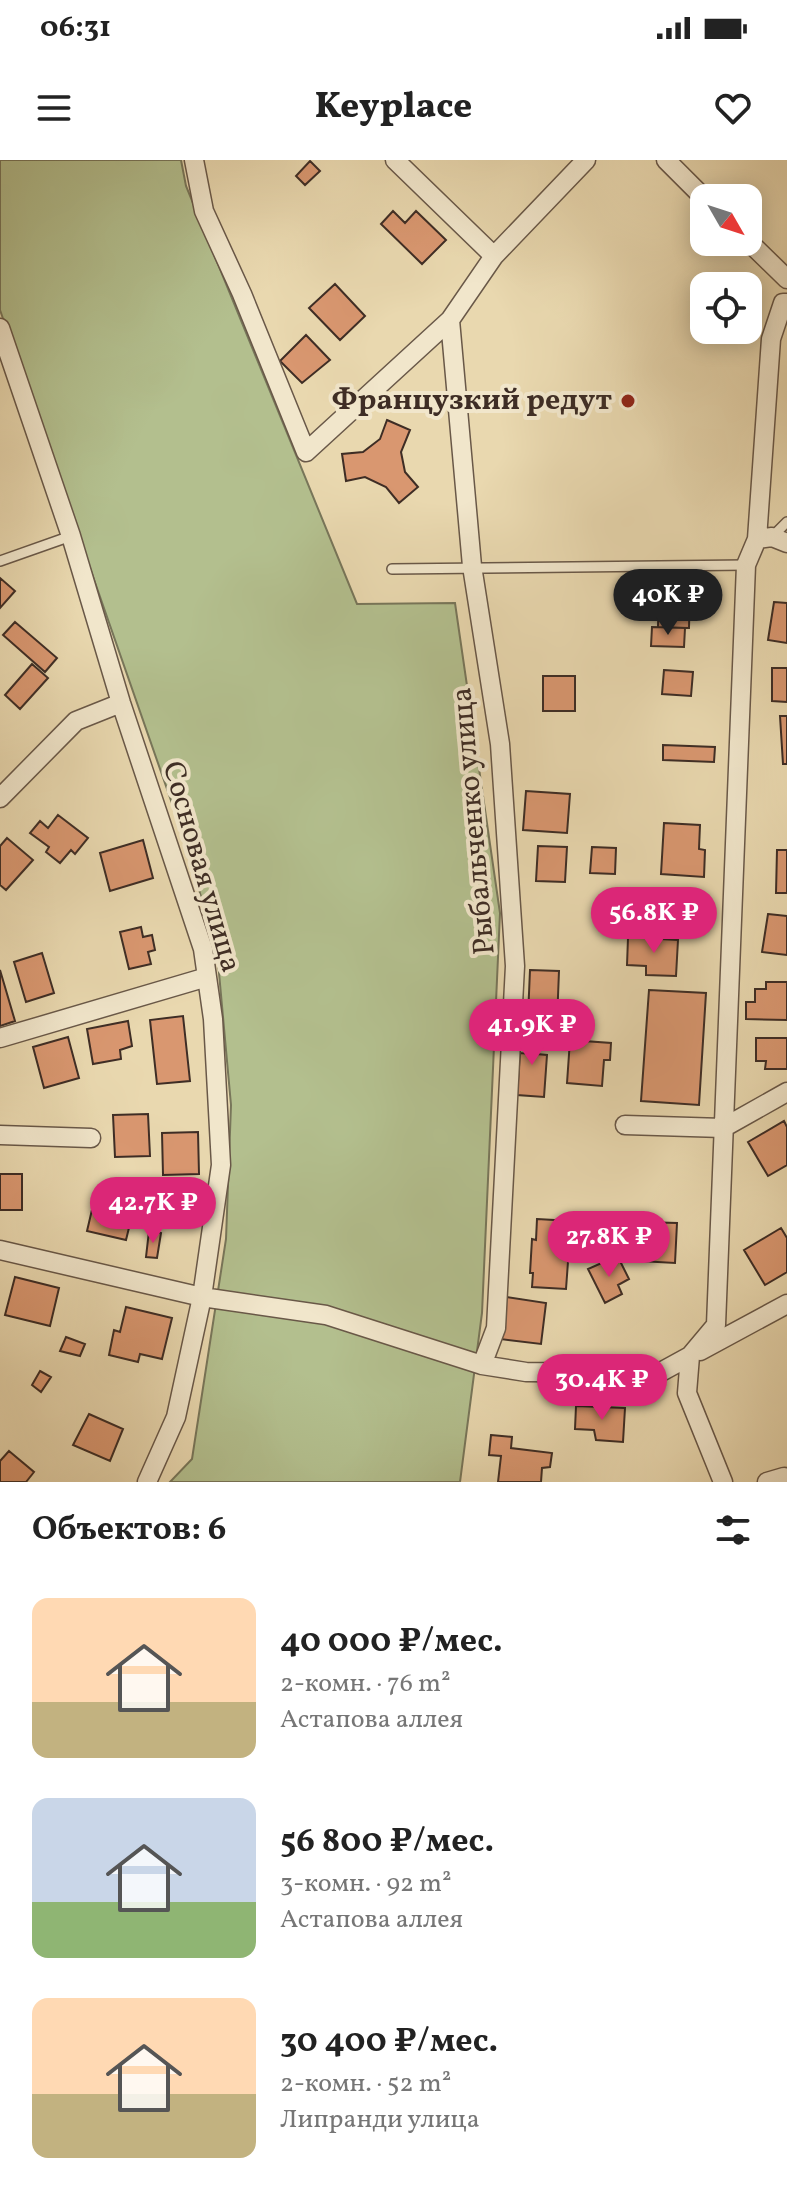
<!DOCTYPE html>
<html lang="ru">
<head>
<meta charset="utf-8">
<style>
	body { margin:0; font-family:Vollkorn,serif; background:#f6f6f6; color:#222; height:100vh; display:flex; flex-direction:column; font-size:30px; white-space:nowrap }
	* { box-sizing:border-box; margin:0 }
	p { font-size:26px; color:#767676 }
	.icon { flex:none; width:44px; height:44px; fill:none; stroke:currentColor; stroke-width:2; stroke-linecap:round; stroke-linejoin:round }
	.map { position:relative; height:1322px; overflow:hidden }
	.details { display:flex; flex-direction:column; background:#fff; flex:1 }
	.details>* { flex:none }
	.needle { width:52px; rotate:129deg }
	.tools { position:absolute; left:690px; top:24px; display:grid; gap:16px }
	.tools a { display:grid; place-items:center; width:72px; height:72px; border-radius:16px; background:#fff; box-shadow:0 4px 20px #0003; font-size:40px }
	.price { position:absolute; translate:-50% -68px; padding:0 18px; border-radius:28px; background:#db2777; color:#fff; font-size:26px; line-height:52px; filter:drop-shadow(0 2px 4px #0008) }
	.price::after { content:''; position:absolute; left:50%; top:48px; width:24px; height:18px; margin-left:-12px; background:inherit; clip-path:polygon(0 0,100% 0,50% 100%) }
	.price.active { background:#222; color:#fff }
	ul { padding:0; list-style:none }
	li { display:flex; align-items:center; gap:24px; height:200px; padding:0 32px }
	li span { display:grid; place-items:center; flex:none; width:224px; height:160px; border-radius:16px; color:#555 }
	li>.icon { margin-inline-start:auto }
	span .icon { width:96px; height:96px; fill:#fffc; stroke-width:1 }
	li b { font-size:34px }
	h2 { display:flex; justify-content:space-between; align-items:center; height:96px; padding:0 32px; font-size:34px }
	.status { display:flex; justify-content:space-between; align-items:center; height:56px; padding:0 40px; background:#fff; direction:ltr }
	.status svg { height:22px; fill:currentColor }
	header { display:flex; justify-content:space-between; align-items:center; height:104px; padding:0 32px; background:#fff; font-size:36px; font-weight:800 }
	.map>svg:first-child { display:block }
	.green { fill:#b3bf8e; stroke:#78765a; stroke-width:2 }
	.building { fill:#d99770; stroke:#3e2d25; stroke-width:2 }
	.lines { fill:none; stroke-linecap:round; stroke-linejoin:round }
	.lane-casing { stroke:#695848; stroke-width:12 }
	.street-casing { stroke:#695848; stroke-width:21 }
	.lane { stroke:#f1e6cb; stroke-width:9 }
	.street { stroke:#f1e6cb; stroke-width:18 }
	.poi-dot { fill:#8f2418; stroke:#f1e6cb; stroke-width:3 }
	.labels { text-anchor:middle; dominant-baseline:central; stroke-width:8; stroke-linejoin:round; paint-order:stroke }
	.poi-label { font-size:30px; font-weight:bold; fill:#3e2d25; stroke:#f1e6cb; text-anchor:end }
	.street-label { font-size:30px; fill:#3e2d25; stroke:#f1e6cb }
</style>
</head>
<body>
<div class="status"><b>06:31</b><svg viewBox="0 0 49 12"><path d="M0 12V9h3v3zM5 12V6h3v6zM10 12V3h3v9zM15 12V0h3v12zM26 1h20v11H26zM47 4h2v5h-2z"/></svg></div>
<header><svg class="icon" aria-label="menu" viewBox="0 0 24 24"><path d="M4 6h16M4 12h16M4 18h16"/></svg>Keyplace<svg class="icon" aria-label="heart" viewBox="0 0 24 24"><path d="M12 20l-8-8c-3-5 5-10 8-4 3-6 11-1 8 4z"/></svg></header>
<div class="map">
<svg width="787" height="1322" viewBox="0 0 787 1322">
	<rect width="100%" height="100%" fill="#e9d8af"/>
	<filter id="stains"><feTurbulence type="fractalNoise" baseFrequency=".0025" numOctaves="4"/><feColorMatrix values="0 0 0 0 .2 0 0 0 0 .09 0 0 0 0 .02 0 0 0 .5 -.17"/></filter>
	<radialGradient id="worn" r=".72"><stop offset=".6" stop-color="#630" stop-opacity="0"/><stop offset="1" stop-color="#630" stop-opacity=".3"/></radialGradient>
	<path class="green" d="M0,0H181L186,26L357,444L455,443L500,753L482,1153L460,1322H170L192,1299L226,1079L231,945L217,791L182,672L0,150Z"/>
	<path class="building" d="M310,1L320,11L305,25L296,16Z
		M393,51L405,63L416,51L446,80L422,104L381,64Z
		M335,124L365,156L340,180L309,148Z
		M306,175L330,200L302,223L280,201Z
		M387,260L410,270L401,292L405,312L418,327L399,343L386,327L365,317L346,321L342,294L363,292L380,279Z
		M0,418L15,431L0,448Z
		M659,427L690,428L689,468L658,467Z
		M774,442L787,443V483L768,480Z
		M15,462L57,498L45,512L3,475Z
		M652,467L685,468L684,487L651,486Z
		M32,504L48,518L20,549L5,535Z
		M772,508H787V542L772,541Z
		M664,510L693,512L691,536L662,534Z
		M543,516H575V551H543Z
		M780,556H787V604H783Z
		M663,585L715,587L714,602L663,600Z
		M526,631L570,634L567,673L523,670Z
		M58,655L88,678L75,694L71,690L60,703L46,692L49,687L30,673L40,661L48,668Z
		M664,663L700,665L699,689L705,690L704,717L661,714Z
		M7,678L33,700L6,730L0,725V686Z
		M143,680L153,718L110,731L100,693Z
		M538,686L567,687L565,722L536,721Z
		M592,687L616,688L615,714L590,713Z
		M777,690H787V733H776Z
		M768,754L787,756V795L762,792Z
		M141,767L143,777L152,775L155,790L148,792L151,804L129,809L120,772Z
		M646,773L661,774V779L678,780L676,816L646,815V806L627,805L628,778H645Z
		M42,793L54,833L26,842L14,802Z
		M0,810L15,861L0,866Z
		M530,810L559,811L557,862H534V857H528Z
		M766,822H787V860L746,859V842H755V829H766Z
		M649,830L706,833L699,945L641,941Z
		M183,856L190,921L157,924L150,860Z
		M128,861L132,886L120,890L121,899L93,904L87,869Z
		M523,872L545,873L544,889H537V894L547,895L544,937L517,935L520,893L531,894V888H522Z
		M68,877L79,918L44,928L33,887Z
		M756,878H787V909H765L766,901H756Z
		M570,880L611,883L610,900H604L602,926L567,923Z
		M148,954L150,996L115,997L113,955Z
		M784,961L787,967V1005L768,1016L748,982Z
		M198,972L199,1014L163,1015L162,973Z
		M0,1014H22V1050H0Z
		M95,1037L134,1047L126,1080L87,1071Z
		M537,1059L571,1061L566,1129L532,1127L533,1113H530L532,1079L536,1080Z
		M641,1062L677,1063L675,1103L640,1101Z
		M781,1068L787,1078V1112L765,1125L744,1090Z
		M149,1071L161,1073L157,1098L146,1097Z
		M619,1099L629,1119L618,1125L622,1134L605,1143L588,1109L606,1101L608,1105Z
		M15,1117L59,1128L50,1166L5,1155Z
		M506,1137L546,1143L541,1184L500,1179Z
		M126,1147L172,1158L162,1199L140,1194L138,1202L109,1195L114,1170L120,1172Z
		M66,1177L85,1184L80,1196L60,1191Z
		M40,1211L51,1217L41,1232L32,1225Z
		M576,1246L625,1248L623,1282L596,1280L594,1270L575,1269Z
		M89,1254L123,1269L110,1301L73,1285Z
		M491,1275L512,1277L511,1288L552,1293L550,1307L542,1308L541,1322H498L501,1296L489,1295Z
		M9,1291L34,1312L26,1322H0V1301Z"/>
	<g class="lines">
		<defs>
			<path id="lane" d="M772,377L787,362
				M0,401L71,376
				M392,409L746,405"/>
			<path id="street" d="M194,0L204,51L242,134L306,292L450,160L494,96L586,0
				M395,0L494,96
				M666,0L704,38
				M748,81L787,119
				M450,160L472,406L500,584L515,806L496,1168L482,1205
				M0,168L71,376L121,543L203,789L213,859L221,1005L202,1137L176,1257L147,1322
				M757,379L772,377L787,383
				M0,638L76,561L121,543
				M0,878L207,817
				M625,965L723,968L787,932
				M0,975L91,978
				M0,1090L202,1137L326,1155L482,1205L526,1212L659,1213L690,1196L687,1233L723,1322
				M700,1191L787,1144
				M690,1196L716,1165L746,405L757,379L771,179L783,143H787
				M767,1322L784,1317L787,1320"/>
		</defs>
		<use href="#lane" class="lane-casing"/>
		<use href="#street" class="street-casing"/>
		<use href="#lane" class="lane"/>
		<use href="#street" class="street"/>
	</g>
	<circle class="poi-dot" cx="628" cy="241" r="8"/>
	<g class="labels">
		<g class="poi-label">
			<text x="612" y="241">Французкий редут</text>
		</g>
		<g class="street-label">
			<text transform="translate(474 661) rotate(-95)">Рыбальченко улица</text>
			<text transform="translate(201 707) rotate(74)">Сосновая улица</text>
		</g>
	</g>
	<rect width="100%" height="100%" filter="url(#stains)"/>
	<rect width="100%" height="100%" fill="url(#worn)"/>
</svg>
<div class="tools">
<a><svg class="needle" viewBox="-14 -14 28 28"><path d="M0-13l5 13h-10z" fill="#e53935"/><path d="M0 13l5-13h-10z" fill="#767676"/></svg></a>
<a><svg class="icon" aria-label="locate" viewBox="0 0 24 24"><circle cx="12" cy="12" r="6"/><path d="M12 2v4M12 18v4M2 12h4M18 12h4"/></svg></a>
</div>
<b class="price active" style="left:668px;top:477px">40K ₽</b>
<b class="price" style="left:654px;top:795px">56.8K ₽</b>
<b class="price" style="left:532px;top:907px">41.9K ₽</b>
<b class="price" style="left:153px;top:1085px">42.7K ₽</b>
<b class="price" style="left:609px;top:1119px">27.8K ₽</b>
<b class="price" style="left:602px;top:1262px">30.4K ₽</b>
</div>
<section class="details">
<h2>Объектов: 6<svg class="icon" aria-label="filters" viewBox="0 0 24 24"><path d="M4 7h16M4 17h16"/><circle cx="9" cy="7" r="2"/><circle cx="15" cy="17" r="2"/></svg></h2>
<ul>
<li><span style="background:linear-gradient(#ffd9b3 65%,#c2b280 0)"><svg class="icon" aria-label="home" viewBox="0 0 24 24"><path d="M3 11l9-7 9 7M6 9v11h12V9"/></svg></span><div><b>40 000 ₽/мес.</b><p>2-комн. · 76 m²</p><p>Астапова аллея</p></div></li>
<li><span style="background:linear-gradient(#c9d6e8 65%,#8fb573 0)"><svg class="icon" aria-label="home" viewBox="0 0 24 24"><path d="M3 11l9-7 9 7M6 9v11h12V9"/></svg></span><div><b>56 800 ₽/мес.</b><p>3-комн. · 92 m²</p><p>Астапова аллея</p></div></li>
<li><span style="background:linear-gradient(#ffd9b3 60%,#c2b280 0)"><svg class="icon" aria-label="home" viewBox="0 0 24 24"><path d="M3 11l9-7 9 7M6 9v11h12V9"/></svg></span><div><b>30 400 ₽/мес.</b><p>2-комн. · 52 m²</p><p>Липранди улица</p></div></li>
</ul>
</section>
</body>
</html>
